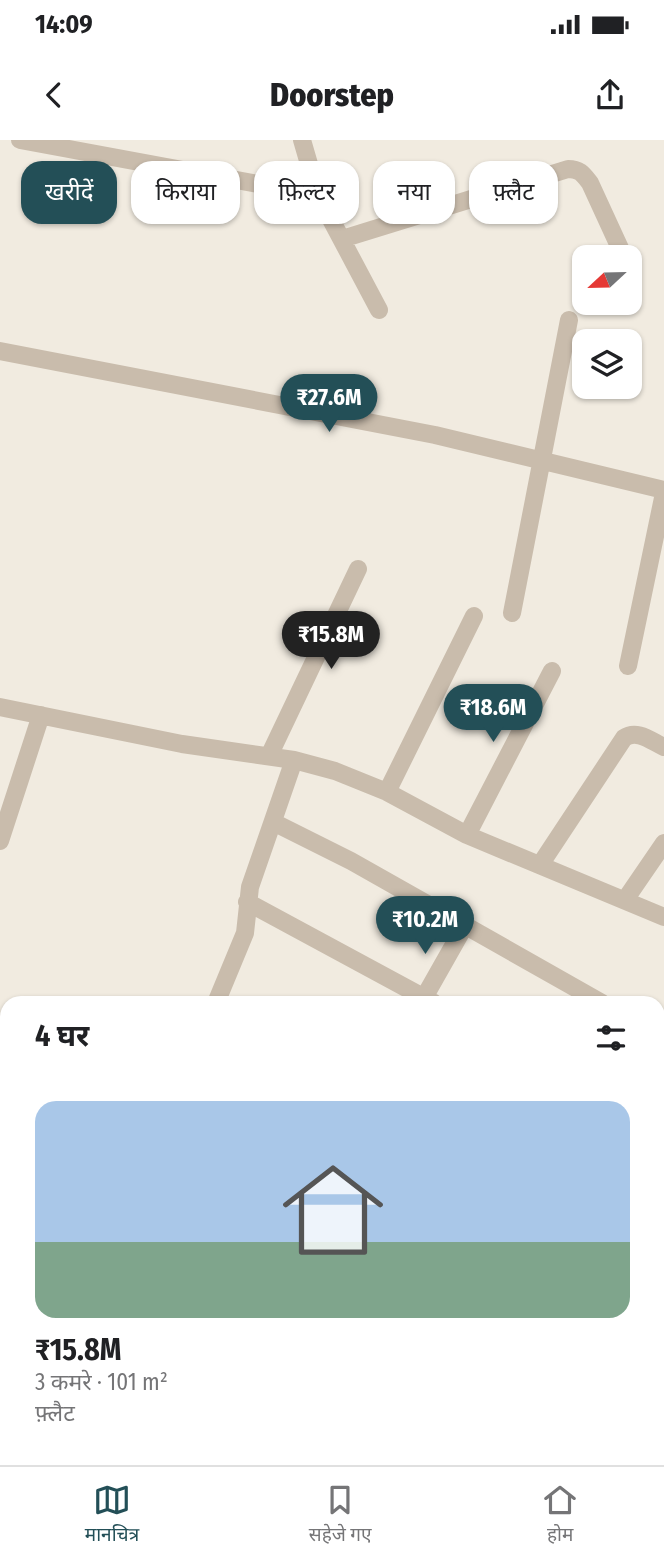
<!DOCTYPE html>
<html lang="hi">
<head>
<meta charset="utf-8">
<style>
	body { margin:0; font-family:"Fira Sans Condensed","Noto Sans Devanagari",sans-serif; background:#f2f2f2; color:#202124; height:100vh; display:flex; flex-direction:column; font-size:26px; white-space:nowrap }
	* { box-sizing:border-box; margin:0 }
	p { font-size:23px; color:#757577 }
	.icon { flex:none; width:38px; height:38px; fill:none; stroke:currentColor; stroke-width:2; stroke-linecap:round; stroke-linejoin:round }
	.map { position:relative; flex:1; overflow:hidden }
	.panel { position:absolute; left:0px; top:856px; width:665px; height:471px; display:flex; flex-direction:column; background:#fff; border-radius:21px 21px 0 0; box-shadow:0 2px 5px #0004 }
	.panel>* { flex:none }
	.guide { position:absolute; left:21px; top:21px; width:623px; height:63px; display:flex; gap:14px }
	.needle { width:46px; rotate:248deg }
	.controls { position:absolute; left:572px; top:105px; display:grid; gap:14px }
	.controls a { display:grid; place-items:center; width:70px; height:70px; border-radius:14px; background:#fff; box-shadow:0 2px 5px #0004; font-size:35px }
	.price { position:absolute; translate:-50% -60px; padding:0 16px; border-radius:24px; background:#234f57; color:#fff; font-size:23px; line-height:46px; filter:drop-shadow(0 2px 4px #0008) }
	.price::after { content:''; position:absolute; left:50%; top:42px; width:21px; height:16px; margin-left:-10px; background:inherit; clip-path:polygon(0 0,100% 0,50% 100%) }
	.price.selected { background:#222; color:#fff }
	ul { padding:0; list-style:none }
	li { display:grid; align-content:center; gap:14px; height:371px; padding:0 35px }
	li+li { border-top:2px solid #e0e0e0 }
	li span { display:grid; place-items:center; height:217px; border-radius:21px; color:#555 }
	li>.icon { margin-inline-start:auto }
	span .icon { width:126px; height:126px; fill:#fffc; stroke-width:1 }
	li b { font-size:30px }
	h2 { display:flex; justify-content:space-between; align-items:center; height:84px; padding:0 35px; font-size:30px }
	.pill { padding:0 24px; border-radius:21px; background:#fff; box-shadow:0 2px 5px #0004; font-size:24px; line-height:63px }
	.pill.selected { background:#234f57; color:#fff }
	.status { display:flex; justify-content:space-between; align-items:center; height:49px; padding:0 35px; background:#fff; direction:ltr }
	.status svg { height:19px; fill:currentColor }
	header { display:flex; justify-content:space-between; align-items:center; height:91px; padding:0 35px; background:#fff; font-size:32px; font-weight:800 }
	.dock { display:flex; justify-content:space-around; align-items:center; height:98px; border-top:2px solid #e0e0e0; background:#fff; font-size:19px; color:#757577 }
	.dock a { display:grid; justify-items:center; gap:4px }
	.dock .selected { color:#234f57 }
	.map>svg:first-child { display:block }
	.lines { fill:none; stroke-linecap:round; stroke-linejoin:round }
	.minor { stroke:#c9bcac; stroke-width:18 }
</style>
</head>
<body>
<div class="status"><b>14:09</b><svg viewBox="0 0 49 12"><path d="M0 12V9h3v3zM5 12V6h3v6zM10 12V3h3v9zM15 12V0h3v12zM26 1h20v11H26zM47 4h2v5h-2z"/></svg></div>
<header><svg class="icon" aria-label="back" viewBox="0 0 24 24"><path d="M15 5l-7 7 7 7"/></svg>Doorstep<svg class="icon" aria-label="share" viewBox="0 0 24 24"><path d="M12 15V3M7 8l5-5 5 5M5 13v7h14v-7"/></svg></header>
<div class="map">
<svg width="664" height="1325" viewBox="0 0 664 1325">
	<rect width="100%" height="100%" fill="#f1ebe0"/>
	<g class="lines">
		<path class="minor" d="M20,0L318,55
			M302,0L318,55L379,170
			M342,99L568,29C580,29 583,34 590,43L624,117
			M0,211L435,295L664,350
			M512,473L569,180
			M628,526L664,353
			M0,567L182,604L294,620L335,631L387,652L467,695L664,777
			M269,616L358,429
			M387,652L474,476
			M273,682L351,721L602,863
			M467,695L552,531
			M0,701L41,575
			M540,725L624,598C637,589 651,601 664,607
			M625,760L664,703
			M247,762L434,863
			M216,863L245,793L250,747L294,620
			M421,863L464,787
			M658,892L664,895
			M658,1092L664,1079
			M0,1106L7,1095
			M0,1123L7,1127
			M658,1156L664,1159
			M0,1316L2,1312
			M13,1320L21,1325
			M456,1320L468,1325
			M555,1325L558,1320"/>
	</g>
</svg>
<div class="controls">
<a><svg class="needle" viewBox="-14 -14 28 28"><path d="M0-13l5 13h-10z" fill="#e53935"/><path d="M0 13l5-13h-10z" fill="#757577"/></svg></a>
<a><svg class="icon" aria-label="layers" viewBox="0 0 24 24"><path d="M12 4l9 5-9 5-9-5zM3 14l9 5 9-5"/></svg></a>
</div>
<b class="price" style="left:329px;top:294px">₹27.6M</b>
<b class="price selected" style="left:331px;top:531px">₹15.8M</b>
<b class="price" style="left:493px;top:604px">₹18.6M</b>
<b class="price" style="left:425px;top:816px">₹10.2M</b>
<div class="guide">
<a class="pill selected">खरीदें</a>
<a class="pill">किराया</a>
<a class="pill">फ़िल्टर</a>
<a class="pill">नया</a>
<a class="pill">फ़्लैट</a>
</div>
<section class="panel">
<h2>4 घर<svg class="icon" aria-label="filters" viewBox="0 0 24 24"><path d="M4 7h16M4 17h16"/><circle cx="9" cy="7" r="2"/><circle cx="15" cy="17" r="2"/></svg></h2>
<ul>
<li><span style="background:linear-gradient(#a9c7e8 65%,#7fa58c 0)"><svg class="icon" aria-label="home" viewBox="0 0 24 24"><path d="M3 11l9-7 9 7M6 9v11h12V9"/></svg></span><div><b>₹15.8M</b><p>3 कमरे · 101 m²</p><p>फ़्लैट</p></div></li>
</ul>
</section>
</div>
<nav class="dock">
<a class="selected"><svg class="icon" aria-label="map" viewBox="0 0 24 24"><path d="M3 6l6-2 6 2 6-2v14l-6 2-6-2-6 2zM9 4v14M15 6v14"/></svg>मानचित्र</a>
<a><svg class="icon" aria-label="saved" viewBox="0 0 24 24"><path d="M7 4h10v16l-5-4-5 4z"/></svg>सहेजे गए</a>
<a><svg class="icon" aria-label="home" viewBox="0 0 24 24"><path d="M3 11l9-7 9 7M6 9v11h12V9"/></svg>होम</a>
</nav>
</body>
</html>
